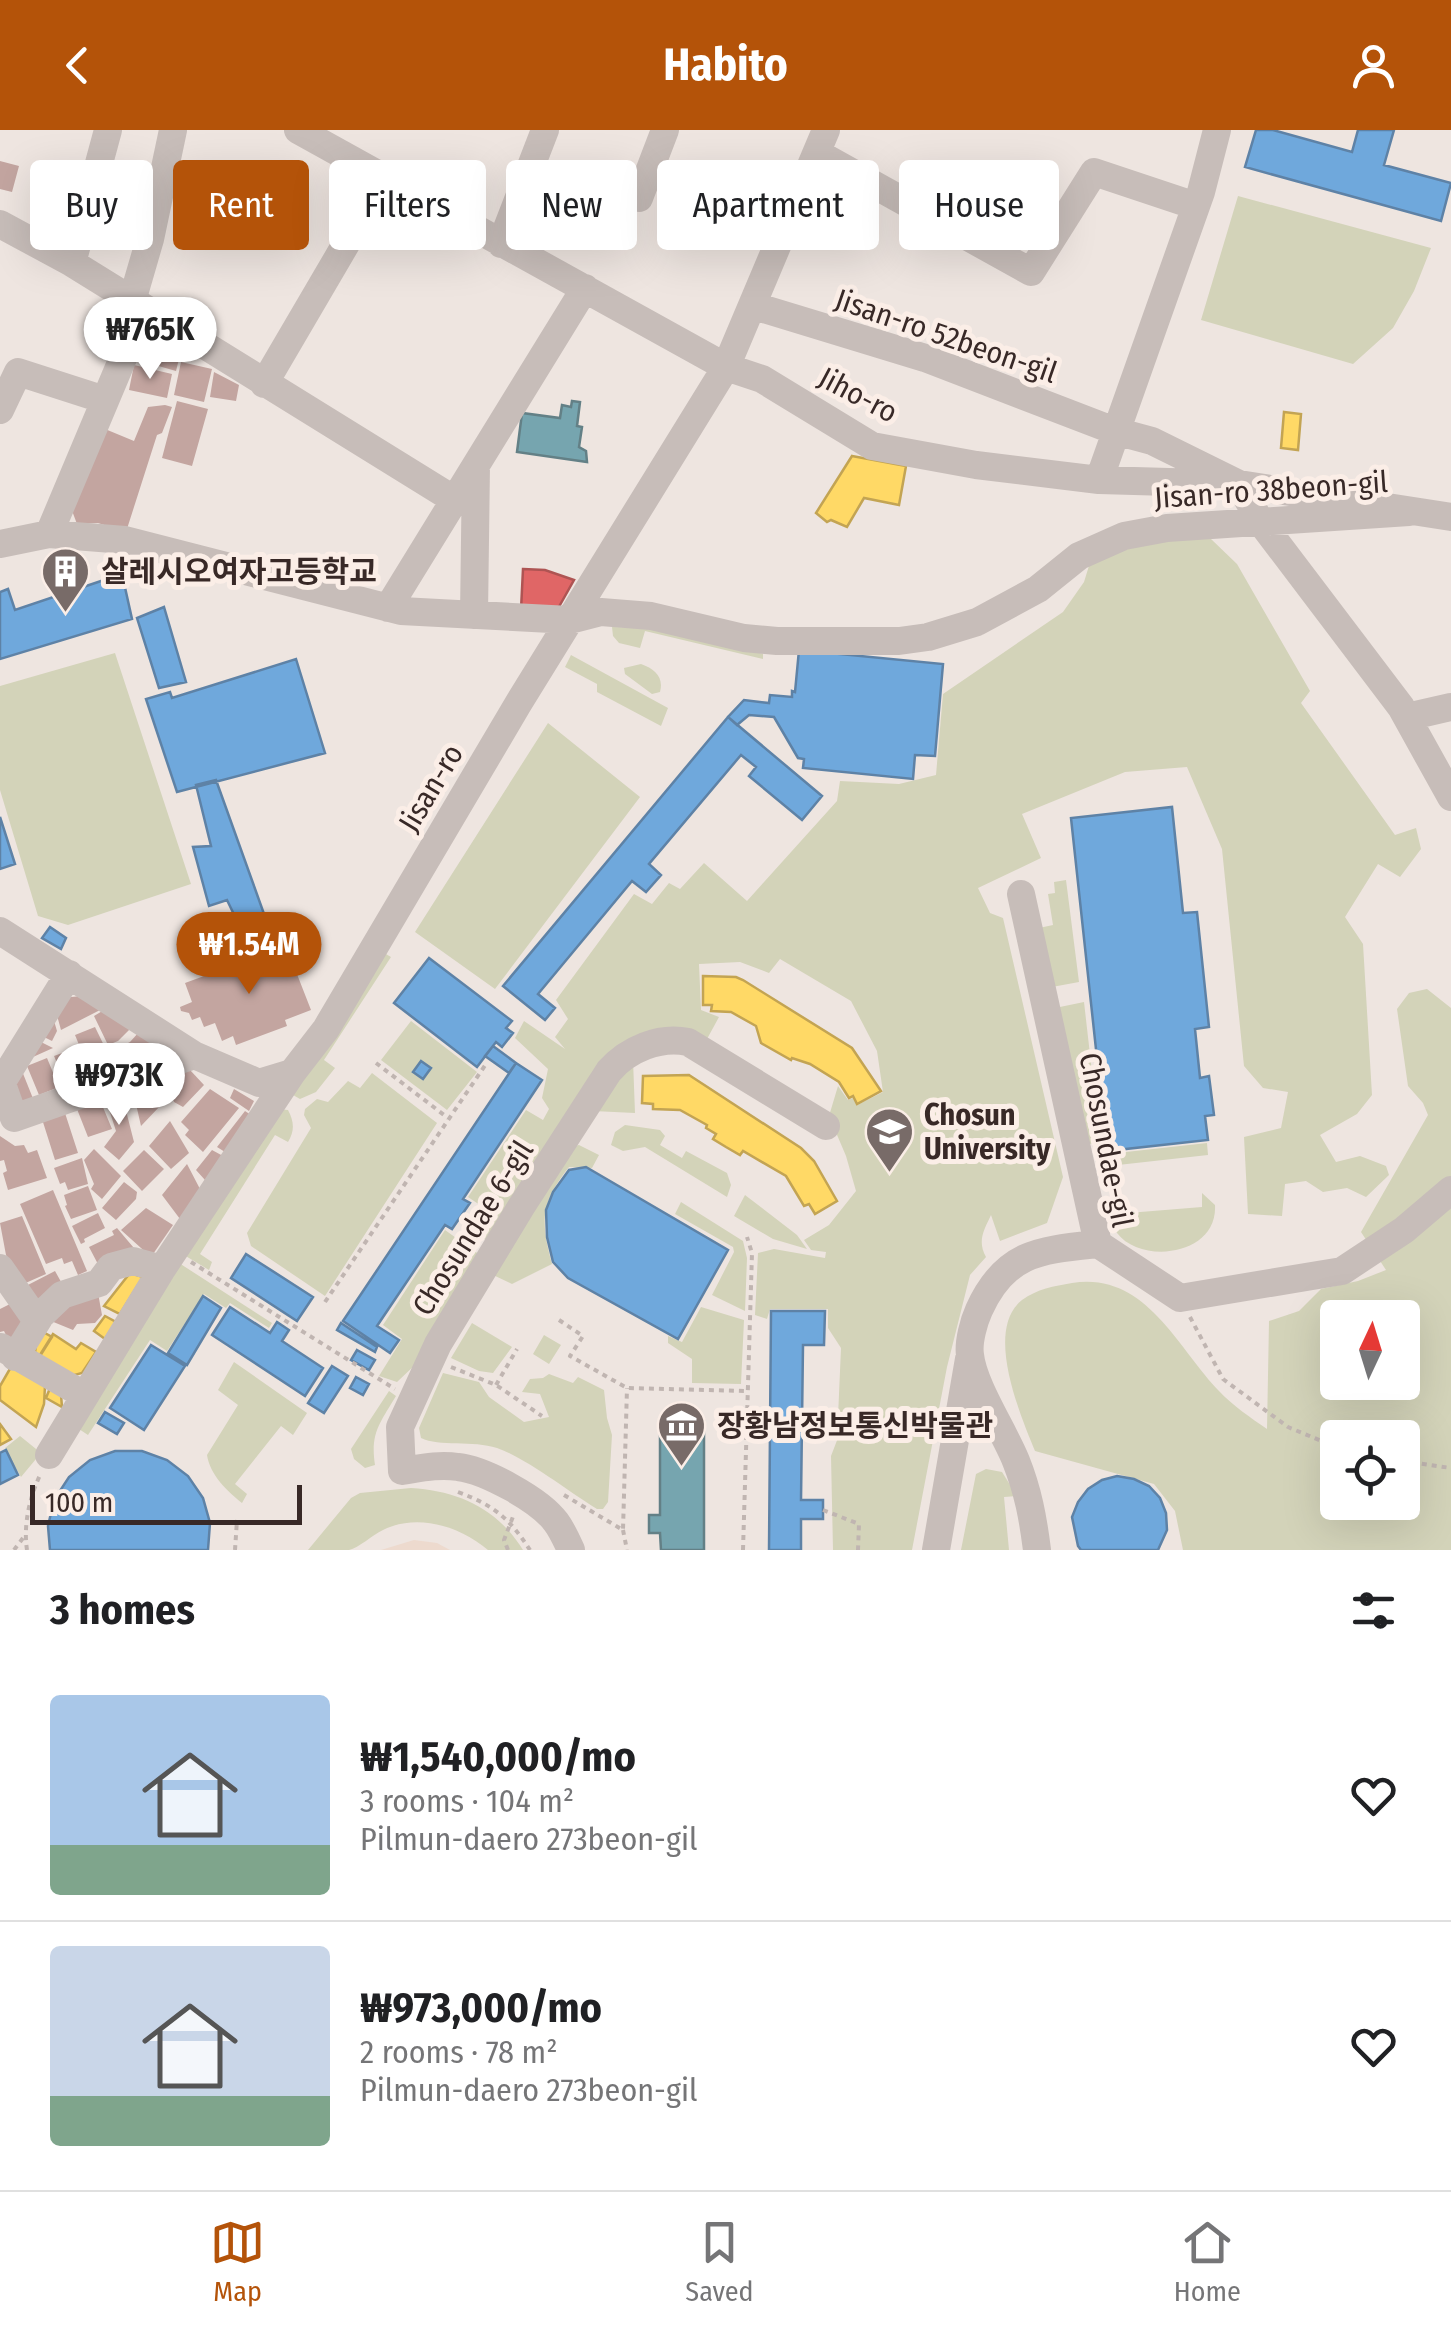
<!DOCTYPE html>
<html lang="en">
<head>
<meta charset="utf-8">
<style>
	body { margin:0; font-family:"Fira Sans Condensed","Noto Sans KR",sans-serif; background:#f2f2f2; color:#202124; height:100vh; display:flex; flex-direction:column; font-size:38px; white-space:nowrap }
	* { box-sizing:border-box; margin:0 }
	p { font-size:32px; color:#757577 }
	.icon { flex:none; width:55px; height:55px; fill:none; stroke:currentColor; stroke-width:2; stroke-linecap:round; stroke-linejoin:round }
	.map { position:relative; height:1420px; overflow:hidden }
	.details { display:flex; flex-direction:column; background:#fff; flex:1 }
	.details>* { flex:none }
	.hud { position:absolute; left:30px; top:30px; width:1392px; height:90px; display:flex; gap:20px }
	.needle { width:65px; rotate:4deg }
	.tools { position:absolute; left:1320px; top:1170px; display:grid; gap:20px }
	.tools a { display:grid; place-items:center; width:100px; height:100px; border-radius:10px; background:#fff; box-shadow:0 10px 40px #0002; font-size:50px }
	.scale { position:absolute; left:30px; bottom:25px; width:272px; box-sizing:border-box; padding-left:10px; border:5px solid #382927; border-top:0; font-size:28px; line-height:35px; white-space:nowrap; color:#382927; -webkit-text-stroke:8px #fbeee7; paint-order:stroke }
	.price { position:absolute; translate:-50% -85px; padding:0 22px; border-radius:35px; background:#fff; color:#222; font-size:32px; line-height:65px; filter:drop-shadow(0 2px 5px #0008) }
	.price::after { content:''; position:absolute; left:50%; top:60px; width:30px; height:22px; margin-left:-15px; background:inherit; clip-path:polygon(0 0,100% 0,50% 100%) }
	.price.on { background:#b45309; color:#fff }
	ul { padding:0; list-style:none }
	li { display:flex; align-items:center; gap:30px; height:250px; padding:0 50px }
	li+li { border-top:2px solid #e0e0e0 }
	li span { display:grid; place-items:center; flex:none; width:280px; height:200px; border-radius:10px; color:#555 }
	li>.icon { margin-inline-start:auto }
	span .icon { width:120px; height:120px; fill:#fffc; stroke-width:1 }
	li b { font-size:42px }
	h2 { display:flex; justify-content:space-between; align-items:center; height:120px; padding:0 50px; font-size:42px }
	.tag { padding:0 35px; border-radius:10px; background:#fff; box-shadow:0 10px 40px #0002; font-size:35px; line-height:90px }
	.tag.on { background:#b45309; color:#fff }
	header { display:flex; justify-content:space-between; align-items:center; height:130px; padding:0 50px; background:#b45309; color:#fff; font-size:45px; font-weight:700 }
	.menu { display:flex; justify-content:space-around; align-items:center; height:140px; border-top:2px solid #e0e0e0; background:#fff; font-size:28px; color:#757577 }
	.menu a { display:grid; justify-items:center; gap:5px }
	.menu .on { color:#b45309 }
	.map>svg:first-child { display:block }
	.green { fill:#d3d3b9; fill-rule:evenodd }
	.plaza { fill:#eddace }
	.homes { fill:#ffd966; stroke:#c3a453; stroke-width:2.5 }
	.shops { fill:#e06666; stroke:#ae5453; stroke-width:2.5 }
	.schools { fill:#6fa8dc; stroke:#5e82a6; stroke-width:2.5 }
	.public { fill:#76a5af; stroke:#638086; stroke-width:2.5 }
	.building { fill:#c3a5a0 }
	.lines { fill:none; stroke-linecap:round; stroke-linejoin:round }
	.path { stroke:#c0b5b1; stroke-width:4; stroke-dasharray:5 5; stroke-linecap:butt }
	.minor { stroke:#c7bdb9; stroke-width:28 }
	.labels { text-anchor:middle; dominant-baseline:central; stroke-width:10; stroke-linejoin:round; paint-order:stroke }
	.street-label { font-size:30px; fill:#382927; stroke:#fbeee7 }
	.poi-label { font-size:30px; font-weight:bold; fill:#382927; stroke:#fbeee7; text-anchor:start }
</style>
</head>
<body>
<header><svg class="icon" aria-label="back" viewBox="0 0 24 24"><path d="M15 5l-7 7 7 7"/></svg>Habito<svg class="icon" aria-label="person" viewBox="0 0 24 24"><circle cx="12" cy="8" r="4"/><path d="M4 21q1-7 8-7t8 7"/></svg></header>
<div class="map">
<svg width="1451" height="1420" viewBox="0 0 1451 1420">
	<rect width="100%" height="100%" fill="#eee5e0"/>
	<path class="green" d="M1238,66L1431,118L1414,161L1393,198L1353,234L1201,190Z
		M1156,407L1211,409L1237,434L1310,561L1301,573L1395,705L1416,698L1421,719L1400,747L1378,734L1345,787L1363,814L1372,965L1357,984L1320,1005L1336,1032L1360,1026L1386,1036L1389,1045L1366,1067L1347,1058L1323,1062L1306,1051L1285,1054L1282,1086L1248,1084L1244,1007L1281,998L1288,962L1263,958L1244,936L1222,719L1187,637L1125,642L1022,684L1041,728L978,758L990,783L1003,788L1063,1047L1047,1093L1000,1111L991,1085C984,1100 977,1111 986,1127L970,1145L947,1237L912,1420H833L831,1326L841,1300L838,1287L841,1218L828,1198V1179H770L767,1189L755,1185L758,1123L774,1119L825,1128L826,1122L811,1120L804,1110L829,1095L856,1061L846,1026L829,986L838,956L848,970L853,968L857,975L883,962L877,921L851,871L780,829L769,843L740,832L699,834L701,880L719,887L707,909L649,904L489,1112L470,1100L483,1077L468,1067L526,980L543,990L549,979L542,968L548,939L515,908L524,891L565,919L555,907L568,889L556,870L634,764L652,774L669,753L680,759L704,733L747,771L837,671L840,651L899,654L936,645L943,564L1063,482L1084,452L1092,426Z
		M612,497L671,498L763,524V529L645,501L640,518L619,513L613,506Z
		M115,523L191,754L68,795L38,786L0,660V556Z
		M571,525L668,578L661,596L597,562V554L565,537Z
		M641,534C655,539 664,547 660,562L652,564L625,544L624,538Z
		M548,593L640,667L495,859L415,802Z
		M1066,750L1079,852L1052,857L1039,798L1053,795L1048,764L1055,763L1054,752Z
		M379,820L391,827L324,930L335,938L316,962L300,969L293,965Z
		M1427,859L1451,878V1420H1183L1175,1381L1154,1354L1035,1321C1020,1284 984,1200 1022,1170C1037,1159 1054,1156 1072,1153C1145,1141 1177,1217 1219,1261C1232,1275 1251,1288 1267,1299L1269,1191L1299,1181L1321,1159L1358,1151L1386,1140L1361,1102L1428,985L1423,973L1408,956L1397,879L1409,863ZM1338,1188H1402V1252H1338ZM1338,1308H1402V1372H1338Z
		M1084,872L1100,1012L1085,1015L1055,878Z
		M411,891L477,942L447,980L381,930Z
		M633,930L635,983L593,981Z
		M372,943L437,993L325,1166L251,1116L247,1103L311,998L304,985L305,979L317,969L328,972L348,951L360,958Z
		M278,979L288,980C294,991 295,1001 288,1012L275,1005L200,1124L212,1132L209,1140L184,1125Z
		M625,995L660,1000L665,1006L660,1015L682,1028L686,1021L727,1043L731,1055L727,1067L645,1017L623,1021L611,1015L615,1002Z
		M1207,1013L1208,1025L1118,1035L1117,1023Z
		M579,1015L599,1025L592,1038L569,1037C541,1073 540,1090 552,1134L512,1154L491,1144L575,1016Z
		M1202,1063L1215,1075C1218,1126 1141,1135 1117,1103C1114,1099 1113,1093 1111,1088L1126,1069L1128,1083L1202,1077Z
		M745,1065L797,1105L807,1119L773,1109L734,1086Z
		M681,1072L743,1111L747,1128L745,1181L712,1165L734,1122L733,1117L675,1084Z
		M445,1100L480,1125L416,1234L397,1252L379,1246L402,1209L383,1195Z
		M179,1133L272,1193L269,1198L230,1173L226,1178L204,1164L167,1221L150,1210L88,1305L73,1295Z
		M701,1177L744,1190L741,1254L692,1253V1229L668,1213V1206L682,1212Z
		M472,1193L512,1217L493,1243L479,1241L451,1228Z
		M544,1205L561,1215L549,1234L533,1224Z
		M234,1232L307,1283L293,1305L281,1296L235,1354L247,1364L242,1373C227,1361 210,1345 207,1325L238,1275L218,1260Z
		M443,1243L479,1252L489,1267L524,1292L549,1287L540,1264L522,1262L530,1249L543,1248L549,1244L573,1253L578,1247L604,1260L607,1288L612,1305L608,1372L603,1379H597C569,1362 526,1328 497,1318C473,1310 439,1317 421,1308L419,1298Z
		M389,1261L396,1266C380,1293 370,1303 375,1335L365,1338L354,1329L351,1319Z
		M20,1306L41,1323L21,1347L5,1318Z
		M986,1339L1002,1342L1017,1366L1004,1367L1009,1420H961L976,1344Z
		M411,1358C458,1361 497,1378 523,1420H488C460,1396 417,1383 383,1400C372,1405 359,1418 349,1420C337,1420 321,1420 308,1420L351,1368L360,1363Z"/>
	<path class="plaza" d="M414,1410L437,1413L450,1420H381Z"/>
	<path class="homes" d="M1284,282L1301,284L1298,320L1281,318Z
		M852,326L906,336L899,375L864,368L847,397L831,390L827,392L816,383Z
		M703,846L736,847L743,850L852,918L881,961L857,974L853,966L849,968L839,952L810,934L792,928L791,930L761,913L756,896L731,882L711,881L712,875H703Z
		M689,945L801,1018L814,1031L837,1071L815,1084L809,1074L804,1076L786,1046L743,1021L740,1025L726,1017L713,1009L716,1004L706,998L707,995L680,980L653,979V974L642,973L643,946Z
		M130,1143L143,1147L120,1184L104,1176Z
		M105,1186L116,1192L105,1209L94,1201Z
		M43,1202L52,1207L40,1226L35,1223L36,1214Z
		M53,1204L76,1219L81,1213L96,1222L82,1243L71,1246L38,1228Z
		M11,1237L45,1256L44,1274L36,1297L0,1270V1256Z
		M50,1258L61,1265L62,1277L46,1268Z
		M0,1294L11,1309L0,1315Z"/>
	<path class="shops" d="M523,439L545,440L574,450L556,482L521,480Z"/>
	<path class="schools" d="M1256,0H1273L1352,22L1358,0H1394L1384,35L1451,53L1441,91L1245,37Z
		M122,444L132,489L0,529V462L8,459L15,480Z
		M164,477L186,552L159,558L137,488Z
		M799,520L943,534L935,626L915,625L913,649L803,638L804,629L798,628L774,587L749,585L737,595L728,587L744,570L769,573L770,565L792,567V561L795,562Z
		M296,529L325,623L177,662L146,569L170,562L172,568Z
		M728,587L822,666L802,690L749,646L756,637L741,625L649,734L661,745L646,762L632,751L538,864L555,878L545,890L503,856Z
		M216,650L268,795L240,797L227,770L209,776L193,717L211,716L196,655Z
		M1172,677L1183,783L1197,782L1209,897L1195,899L1200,948L1209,946L1214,985L1205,986L1208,1010L1107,1021L1071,688Z
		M0,687L15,734L0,739Z
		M50,797L66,808L61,819L42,808Z
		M429,828L512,891L506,898L513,903L502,917L496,912L477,937L394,873Z
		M493,916L516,933L509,943L485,926Z
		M421,931L431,938L423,949L413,942Z
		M516,933L542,950L463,1069L470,1073L452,1099L445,1095L377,1196L399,1210L390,1223L343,1191Z
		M586,1037L728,1120L678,1209L568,1148L553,1132L547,1107L546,1080L553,1062L569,1040Z
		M246,1124L313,1167L297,1191L231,1148Z
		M203,1166L221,1178L187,1235L168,1223Z
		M230,1177L270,1203L277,1192L289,1200L282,1211L323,1238L305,1266L212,1205Z
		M771,1181H825L824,1215H803L801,1370H823V1389H801V1420H769Z
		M341,1193L377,1217L375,1222L337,1200Z
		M151,1215L185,1236L144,1300L110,1278Z
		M357,1220L375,1230L369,1240L351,1230Z
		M332,1236L348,1246L324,1283L308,1273Z
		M356,1247L369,1254L363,1265L350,1258Z
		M105,1282L124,1293L117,1304L98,1293Z
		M6,1320L18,1345L0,1354V1323Z
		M115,1321H142L167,1330L188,1346L203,1368L210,1393L208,1420H50L48,1396L54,1370L69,1347L90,1330Z
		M1117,1346L1134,1349L1149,1356L1160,1368L1166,1383L1167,1400L1158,1420H1081L1078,1416L1072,1387L1078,1372L1088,1359L1102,1350Z"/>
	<path class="public" d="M572,271L580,272L577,296L582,297L579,317L586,321L587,332L517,322L522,283L560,288L562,275L571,277Z
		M660,1290L704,1291V1420H661L660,1403H649V1385H660Z"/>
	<path class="building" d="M0,31L19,36L12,62L0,59Z
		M161,207L183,213L176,241L141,231L147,211Z
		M181,232L212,239L204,272L174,265Z
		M134,235L172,244L167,268L129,260Z
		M214,242L239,255L236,271L210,267Z
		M177,271L208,279L192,336L162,328Z
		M165,275L172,277L162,303L157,305L126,402L98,393L77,394L71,378L105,299L134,311L148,277Z
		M286,816L311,880L285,890L287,896L236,915L233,906L222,911L215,893L204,897L200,887L192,890L189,883L181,881L180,877L192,872L185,853Z
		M81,866L102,879L61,900L55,878L62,868Z
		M104,880L133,896L118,911L108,915L94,886Z
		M52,884L57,901L52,911L40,905Z
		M95,897L116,940L93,949L75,905Z
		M139,902L169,922L126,938L116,919L130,912Z
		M41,912L53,918L24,931Z
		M73,919L86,948L67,956L54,926Z
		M47,928L59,957L39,965L27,936Z
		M190,940L204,955L183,977L174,972L166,946Z
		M22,941L34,971L15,977L8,957Z
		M154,953L161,975L141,996L133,961Z
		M210,959L239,978L203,1022L185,1005L189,1000L181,992Z
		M234,959L254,971L249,981L230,968Z
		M122,965L134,1012L119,1030L104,1017L116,1001L106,970Z
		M100,970L112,999L88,1007L77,979Z
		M245,981L251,985L225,1022L217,1017Z
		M65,983L78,1023L55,1030L42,989Z
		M170,991L189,1023L171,1039L149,1016Z
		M0,1006L15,1016L24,1015L28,1023L37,1020L47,1048L8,1060L3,1043L7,1041L4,1030L0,1031Z
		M94,1019L121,1046L102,1069L91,1059L94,1054L84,1030Z
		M144,1020L164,1039L142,1061L123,1041Z
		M212,1020L223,1026L205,1050L196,1040Z
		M82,1028L88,1054L68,1060L65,1052L60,1054L54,1038Z
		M187,1034L200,1059L180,1089L162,1065Z
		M124,1052L137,1062L136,1069L116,1090L102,1078Z
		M88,1056L97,1080L71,1089L65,1076L67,1075L64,1065Z
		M53,1060L87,1141L78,1145L72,1131L64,1134L62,1128L46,1134L20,1074Z
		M146,1078L173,1095L151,1127L121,1100Z
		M98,1083L105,1098L84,1109L85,1112L81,1114L72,1096Z
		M22,1086L46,1144L21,1155L6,1125L0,1093Z
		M117,1098L139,1124L100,1138L89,1117L114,1105L112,1101Z
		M55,1141L65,1159L37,1174L24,1157Z
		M98,1163L102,1185L95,1193L77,1194L73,1200L51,1191L63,1178Z
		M14,1172L26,1188L9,1211L4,1201L0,1202V1179Z"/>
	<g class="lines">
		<path class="path" d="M376,933L448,988
			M191,1132L395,1259
			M325,1172L486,934
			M1190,1187L1223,1249L1288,1297L1338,1318
			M559,1190L583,1206L570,1226L627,1258L746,1261
			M451,1237L496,1255L542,1286
			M496,1255L517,1219
			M1402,1331L1451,1338
			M458,1362C495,1376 509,1388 530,1420
			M564,1365L623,1400L627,1258
			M823,1380L859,1394L858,1420
			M623,1400L627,1420
			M14,1420L23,1408
			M27,1420C23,1394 30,1366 41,1343
			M235,1420L237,1390
			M508,1420L504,1410L514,1384
			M743,1420L752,1123L747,1107"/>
		<path class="minor" d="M298,0L726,237L762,249L872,316L976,335L1099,350L1239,354L1451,387
			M817,23L1031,142L1094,42L1196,76
			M639,68L665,0
			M0,94L72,133L453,369
			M501,114L545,0
			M72,133L108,0
			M132,171L150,109L173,0
			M754,176L925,228L1115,301L1152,311L1239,354L1260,391L1401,577L1451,667
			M264,254L384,49
			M0,280L18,242L105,270
			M1099,350L1201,62L1217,0
			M49,404L144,178
			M0,414L49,404L125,410L401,481L570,490L601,482L651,486L744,508L777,511H899L928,507L977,492L1038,459L1079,426L1124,406L1167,398L1409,382
			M388,478L585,158
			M474,485L476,335
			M1407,587L1451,577
			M1021,764L1098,1114C1040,1120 1005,1122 979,1180C974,1191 968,1212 970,1225C973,1255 1004,1301 1016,1331C1028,1361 1033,1388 1037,1420
			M0,801L194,925L259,953L292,943
			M0,948L14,988L194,925
			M0,955L69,844
			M1098,1114L1180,1168L1342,1141L1404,1100L1451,1060
			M0,1138L37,1191
			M1,1217L84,1265
			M15,1227L41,1185L62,1165L99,1153L111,1137L133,1131L162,1139
			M49,1325L162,1139L292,943L326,899L518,574L726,237L826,0
			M571,1420C567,1411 562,1400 556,1392C540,1370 485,1340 458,1337C439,1334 421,1338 402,1341L400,1297L438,1214L521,1077L609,941C628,919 660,906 688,912L826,996
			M936,1420L969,1229"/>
	</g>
	<defs>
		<symbol id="building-pin" viewBox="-11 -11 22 30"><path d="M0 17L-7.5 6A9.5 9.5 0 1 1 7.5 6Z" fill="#786b68" stroke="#fbeee7"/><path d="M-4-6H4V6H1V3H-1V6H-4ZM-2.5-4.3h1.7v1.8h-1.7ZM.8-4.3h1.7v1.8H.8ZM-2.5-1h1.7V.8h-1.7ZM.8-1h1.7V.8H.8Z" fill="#fff"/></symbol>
		<symbol id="university-pin" viewBox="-11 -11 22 30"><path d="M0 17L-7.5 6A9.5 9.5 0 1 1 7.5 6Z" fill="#786b68" stroke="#fbeee7"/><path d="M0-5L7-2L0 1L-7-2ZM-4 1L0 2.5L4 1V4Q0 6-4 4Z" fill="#fff"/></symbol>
		<symbol id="museum-pin" viewBox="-11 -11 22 30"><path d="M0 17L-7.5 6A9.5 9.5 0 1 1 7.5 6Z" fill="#786b68" stroke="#fbeee7"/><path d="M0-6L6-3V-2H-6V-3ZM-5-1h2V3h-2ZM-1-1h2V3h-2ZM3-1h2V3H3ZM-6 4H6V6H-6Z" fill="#fff"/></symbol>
	</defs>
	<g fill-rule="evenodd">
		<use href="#building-pin" x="38" y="414" width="55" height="75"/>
		<use href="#university-pin" x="862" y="974" width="55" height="75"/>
		<use href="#museum-pin" x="654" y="1268" width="55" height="75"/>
	</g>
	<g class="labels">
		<g class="street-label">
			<text transform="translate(946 206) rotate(19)">Jisan-ro 52beon-gil</text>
			<text transform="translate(858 265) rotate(28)">Jiho-ro</text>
			<text transform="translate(1271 360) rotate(-4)">Jisan-ro 38beon-gil</text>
			<text transform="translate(431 658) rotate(-59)">Jisan-ro</text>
			<text transform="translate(1106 1010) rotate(79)">Chosundae-gil</text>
			<text transform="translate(473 1098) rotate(-58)">Chosundae 6-gil</text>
		</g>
		<g class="poi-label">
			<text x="101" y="442">살레시오여자고등학교</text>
			<text x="924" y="985">Chosun<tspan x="924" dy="34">University</tspan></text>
			<text x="717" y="1296">장황남정보통신박물관</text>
		</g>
	</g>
</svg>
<div class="tools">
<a><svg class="needle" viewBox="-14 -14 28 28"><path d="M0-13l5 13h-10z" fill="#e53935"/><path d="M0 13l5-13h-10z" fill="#757577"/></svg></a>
<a><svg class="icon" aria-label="locate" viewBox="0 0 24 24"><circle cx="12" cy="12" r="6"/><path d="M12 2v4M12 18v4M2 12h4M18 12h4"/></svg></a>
</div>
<div class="scale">100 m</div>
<b class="price" style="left:150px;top:252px">₩765K</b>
<b class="price on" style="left:249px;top:867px">₩1.54M</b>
<b class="price" style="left:119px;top:998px">₩973K</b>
<div class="hud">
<a class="tag">Buy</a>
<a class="tag on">Rent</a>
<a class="tag">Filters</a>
<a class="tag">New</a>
<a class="tag">Apartment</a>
<a class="tag">House</a>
</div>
</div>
<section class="details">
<h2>3 homes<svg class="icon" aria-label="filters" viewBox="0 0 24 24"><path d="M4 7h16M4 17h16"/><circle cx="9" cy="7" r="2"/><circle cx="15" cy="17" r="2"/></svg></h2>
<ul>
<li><span style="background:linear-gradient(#a9c7e8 75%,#7fa58c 0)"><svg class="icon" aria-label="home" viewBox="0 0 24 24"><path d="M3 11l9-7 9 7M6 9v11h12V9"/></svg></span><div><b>₩1,540,000/mo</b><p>3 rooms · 104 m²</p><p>Pilmun-daero 273beon-gil</p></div><svg class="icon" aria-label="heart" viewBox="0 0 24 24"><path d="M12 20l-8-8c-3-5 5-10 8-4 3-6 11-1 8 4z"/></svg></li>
<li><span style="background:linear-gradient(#c9d6e8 75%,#7fa58c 0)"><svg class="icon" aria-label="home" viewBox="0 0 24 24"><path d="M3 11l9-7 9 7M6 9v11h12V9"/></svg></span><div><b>₩973,000/mo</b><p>2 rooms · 78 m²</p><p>Pilmun-daero 273beon-gil</p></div><svg class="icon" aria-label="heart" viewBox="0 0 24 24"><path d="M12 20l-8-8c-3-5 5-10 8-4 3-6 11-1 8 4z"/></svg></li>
</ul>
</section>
<nav class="menu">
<a class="on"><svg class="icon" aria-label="map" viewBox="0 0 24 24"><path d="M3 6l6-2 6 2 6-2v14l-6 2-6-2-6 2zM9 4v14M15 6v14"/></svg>Map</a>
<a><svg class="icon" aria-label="saved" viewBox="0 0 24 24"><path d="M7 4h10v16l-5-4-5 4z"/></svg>Saved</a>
<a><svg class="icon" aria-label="home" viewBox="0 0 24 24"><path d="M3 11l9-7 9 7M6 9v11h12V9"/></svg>Home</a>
</nav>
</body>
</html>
